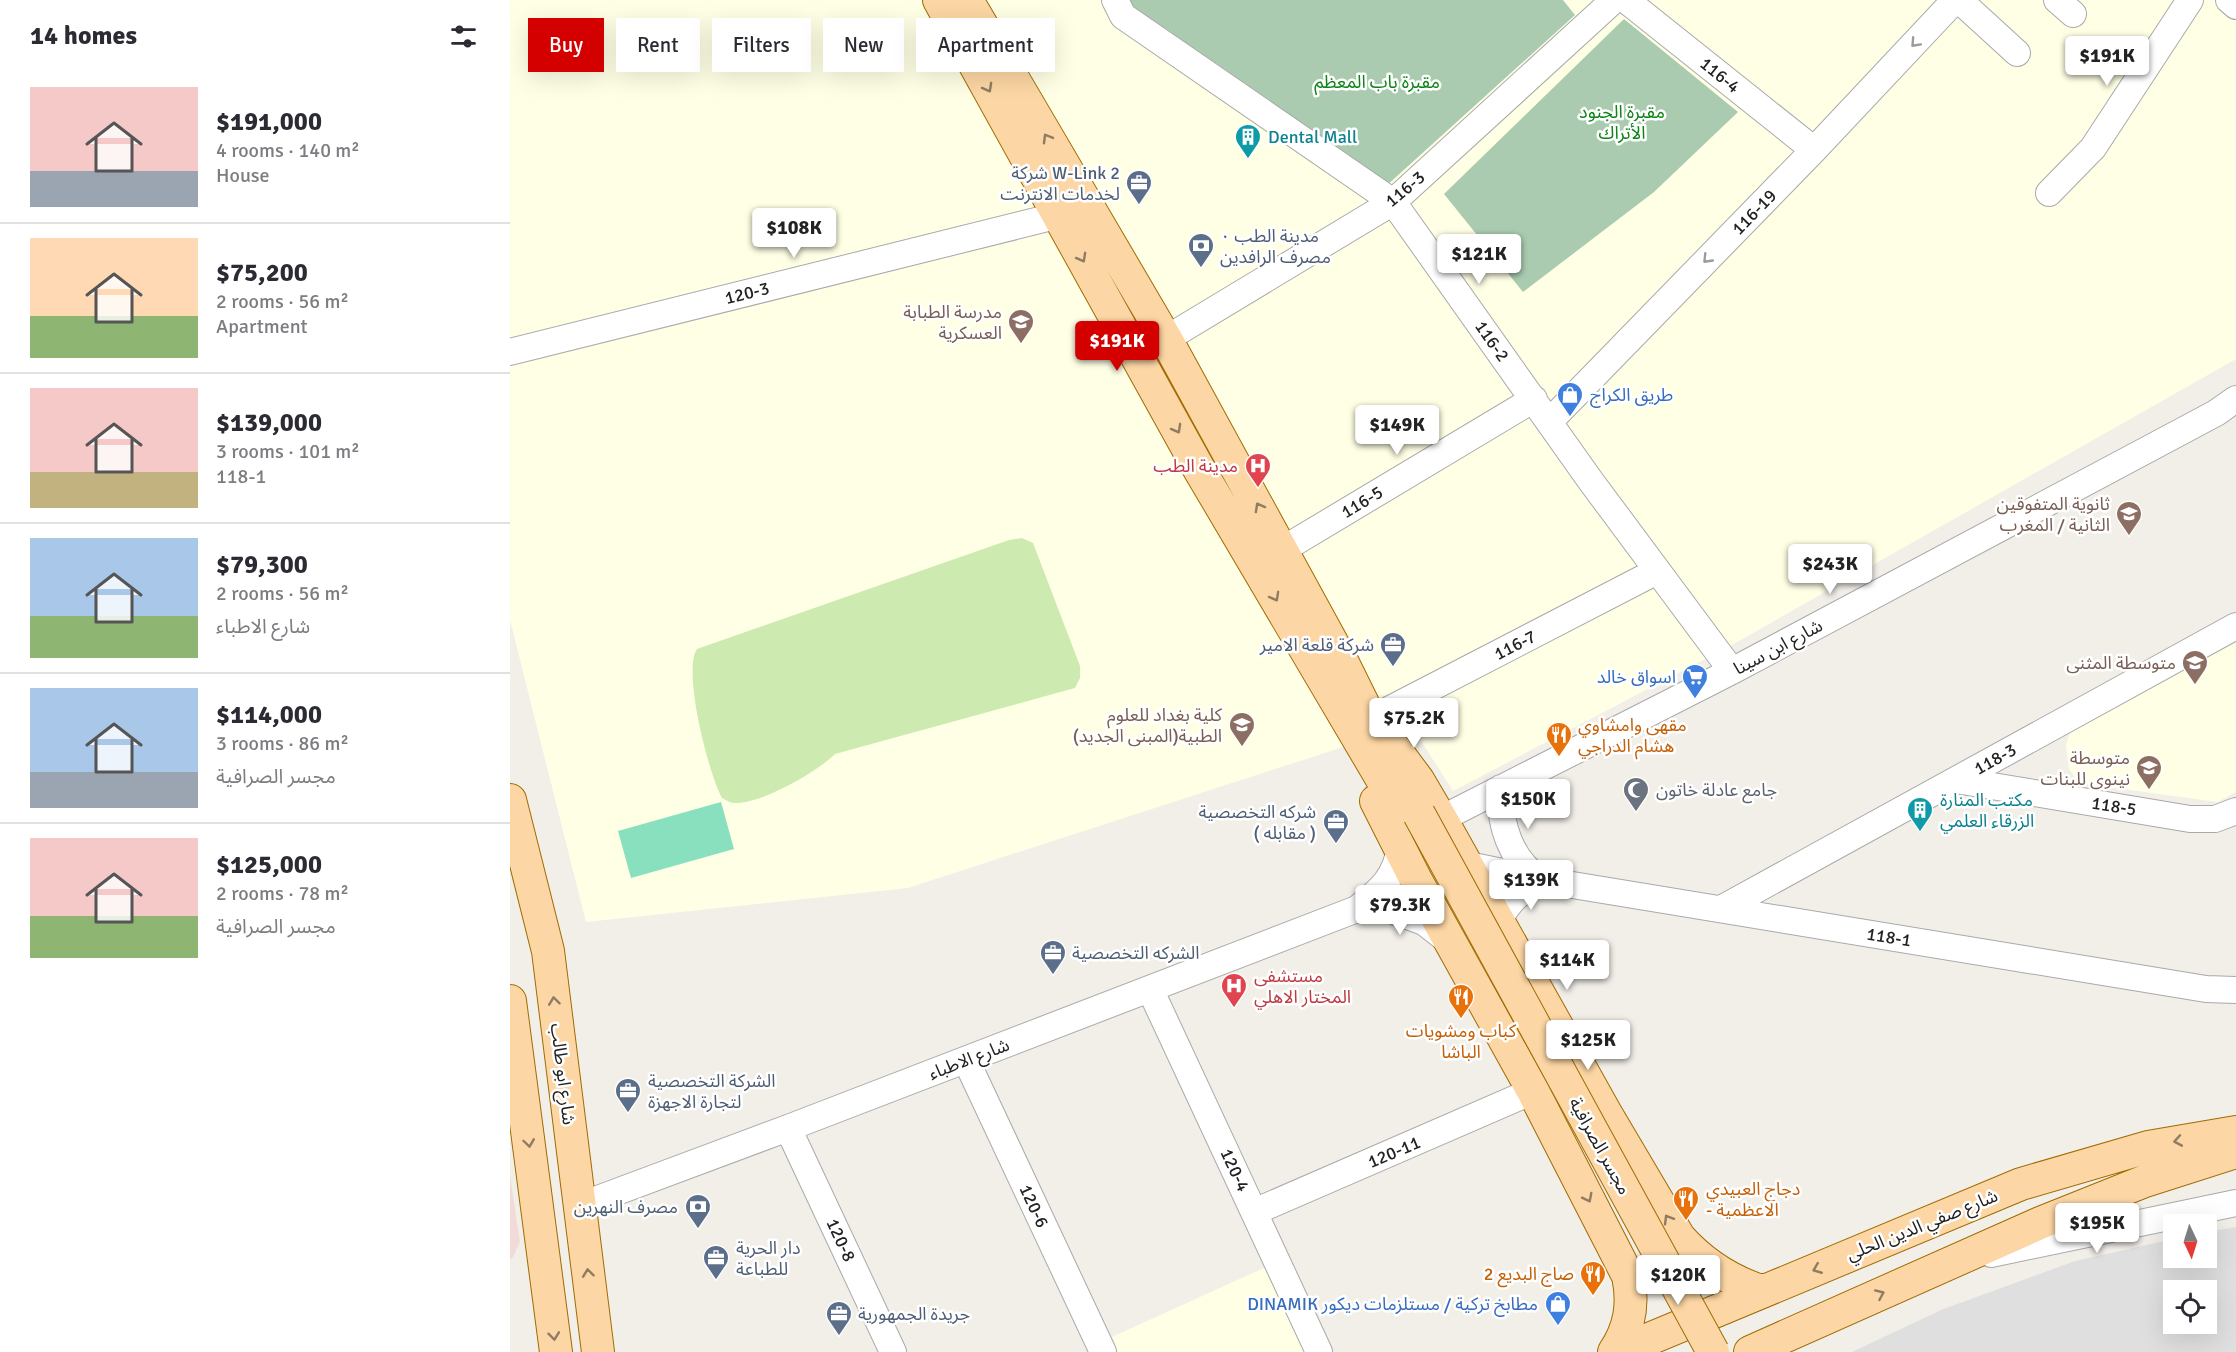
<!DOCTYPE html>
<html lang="en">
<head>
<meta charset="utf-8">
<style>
	body { margin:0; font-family:Signika,"Noto Sans Arabic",sans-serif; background:#f2f2f3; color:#2b2b33; height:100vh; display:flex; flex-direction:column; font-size:22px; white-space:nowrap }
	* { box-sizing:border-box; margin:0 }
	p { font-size:20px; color:#7c7c81 }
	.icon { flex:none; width:33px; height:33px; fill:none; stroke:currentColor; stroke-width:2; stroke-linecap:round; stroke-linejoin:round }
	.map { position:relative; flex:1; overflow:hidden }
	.side { display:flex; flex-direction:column; background:#fff; width:510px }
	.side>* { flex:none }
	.hud { position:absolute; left:18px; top:18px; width:570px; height:54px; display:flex; gap:12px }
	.needle { width:39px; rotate:176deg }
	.fabs { position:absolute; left:1653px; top:1214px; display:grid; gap:12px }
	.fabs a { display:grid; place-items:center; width:54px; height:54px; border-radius:0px; background:#fff; box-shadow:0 6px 24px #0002; font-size:30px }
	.price { position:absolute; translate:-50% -51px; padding:0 14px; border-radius:6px; background:#fff; color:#222; font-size:20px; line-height:39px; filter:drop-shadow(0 2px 3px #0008) }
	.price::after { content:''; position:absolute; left:50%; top:36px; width:18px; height:14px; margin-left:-9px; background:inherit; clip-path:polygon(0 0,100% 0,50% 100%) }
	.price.selected { background:#d40000; color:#fff }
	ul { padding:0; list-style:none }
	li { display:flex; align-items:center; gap:18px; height:150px; padding:0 30px }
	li+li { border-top:2px solid #e1e1e2 }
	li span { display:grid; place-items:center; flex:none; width:168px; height:120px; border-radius:0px; color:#555 }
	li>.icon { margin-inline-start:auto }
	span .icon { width:72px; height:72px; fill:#fffc; stroke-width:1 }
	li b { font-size:26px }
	h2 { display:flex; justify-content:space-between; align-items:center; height:72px; padding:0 30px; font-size:26px }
	.pill { padding:0 21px; border-radius:0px; background:#fff; box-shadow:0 6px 24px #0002; font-size:21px; line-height:54px }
	.pill.selected { background:#d40000; color:#fff }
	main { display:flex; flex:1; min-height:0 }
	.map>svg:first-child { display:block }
	.residential { fill:#e0dfdf; fill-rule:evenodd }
	.commercial { fill:#f2dad9 }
	.education { fill:#ffffe5 }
	.grass { fill:#cdebb0 }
	.cemetery { fill:#aacbaf }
	.pitch { fill:#88e0be }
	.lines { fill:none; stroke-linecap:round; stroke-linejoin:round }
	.minor-casing { stroke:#a9a9a9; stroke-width:28 }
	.major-casing { stroke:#a06b00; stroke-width:34 }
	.minor { stroke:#fff; stroke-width:26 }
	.major { stroke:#fcd6a4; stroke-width:32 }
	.major-bridge-casing { stroke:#a06b00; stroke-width:34; stroke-linecap:butt }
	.major-bridge { stroke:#fcd6a4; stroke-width:32 }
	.oneway { stroke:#9c9c9c }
	.oneway2 { stroke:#8f7c63 }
	.labels { text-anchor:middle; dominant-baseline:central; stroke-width:5; stroke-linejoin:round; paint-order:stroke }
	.street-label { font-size:18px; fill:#222; stroke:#fff }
	.park-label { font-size:18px; fill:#0c8416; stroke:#fff }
	.culture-label { font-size:18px; fill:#0d838f; stroke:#fff; text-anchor:start }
	.service-label { font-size:18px; fill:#4e5e75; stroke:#fff; text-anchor:start }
	.education-label { font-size:18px; fill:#785e54; stroke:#fff; text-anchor:end }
	.shop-label { font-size:18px; fill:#366cbe; stroke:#fff; text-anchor:end }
	.health-label { font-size:18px; fill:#be3a42; stroke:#fff; text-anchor:end }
	.food-label { font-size:18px; fill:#c56008; stroke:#fff; text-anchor:start }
	.worship-label { font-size:18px; fill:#5b616d; stroke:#fff; text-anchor:start }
</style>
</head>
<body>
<main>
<section class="side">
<h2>14 homes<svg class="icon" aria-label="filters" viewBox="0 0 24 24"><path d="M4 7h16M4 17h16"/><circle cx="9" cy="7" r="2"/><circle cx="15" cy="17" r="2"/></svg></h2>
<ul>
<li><span style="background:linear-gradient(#f6c9c9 70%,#9aa5b1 0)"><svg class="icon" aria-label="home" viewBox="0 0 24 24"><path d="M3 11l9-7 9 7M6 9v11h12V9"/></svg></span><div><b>$191,000</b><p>4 rooms · 140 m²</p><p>House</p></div></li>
<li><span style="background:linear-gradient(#ffd9b3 65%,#8fb573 0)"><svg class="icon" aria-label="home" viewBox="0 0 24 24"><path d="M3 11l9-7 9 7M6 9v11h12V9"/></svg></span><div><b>$75,200</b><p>2 rooms · 56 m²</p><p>Apartment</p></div></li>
<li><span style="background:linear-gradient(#f6c9c9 70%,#c2b280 0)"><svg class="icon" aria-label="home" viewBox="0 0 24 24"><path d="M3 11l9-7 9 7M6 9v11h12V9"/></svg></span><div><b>$139,000</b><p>3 rooms · 101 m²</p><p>118-1</p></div></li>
<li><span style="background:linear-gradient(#a9c7e8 65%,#8fb573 0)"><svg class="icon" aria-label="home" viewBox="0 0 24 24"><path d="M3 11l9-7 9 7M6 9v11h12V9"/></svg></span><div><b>$79,300</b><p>2 rooms · 56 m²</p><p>شارع الاطباء</p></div></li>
<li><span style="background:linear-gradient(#a9c7e8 70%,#9aa5b1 0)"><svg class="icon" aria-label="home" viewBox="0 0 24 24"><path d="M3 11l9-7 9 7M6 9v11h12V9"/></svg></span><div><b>$114,000</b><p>3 rooms · 86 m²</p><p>مجسر الصرافية</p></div></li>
<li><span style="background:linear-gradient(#f6c9c9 65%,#8fb573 0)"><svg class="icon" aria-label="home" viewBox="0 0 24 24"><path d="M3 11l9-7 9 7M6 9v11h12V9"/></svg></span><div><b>$125,000</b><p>2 rooms · 78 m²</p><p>مجسر الصرافية</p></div></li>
</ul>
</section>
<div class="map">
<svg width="1726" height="1352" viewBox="0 0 1726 1352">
	<rect width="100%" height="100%" fill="#f2efe9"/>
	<path class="residential" d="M1726,1227V1352H1342L1431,1310L1565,1261L1663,1239L1664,1257H1696L1697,1232ZM1664,1290H1696V1323H1664Z"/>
	<path class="commercial" d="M0,1176L10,1242L3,1257L0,1260Z"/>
	<path class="education" d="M0,0H1726V359L1220,646L943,791L899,722L824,750L398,888L76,922L0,620Z
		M1726,642V792L1708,802L1569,783L1559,769L1556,745L1561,729Z
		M756,1267L795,1352H608L602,1337Z"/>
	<path class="grass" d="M512,538L523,543L570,666V678L565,688L325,754C307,772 251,804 225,803C220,803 216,800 212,798C199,775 172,671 187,649L499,540Z"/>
	<path class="cemetery" d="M611,0H1053L1065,15L875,187Z
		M1114,19L1228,112L1144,192L1013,292L934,194Z"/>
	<path class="pitch" d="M211,802L224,849L121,878L108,831Z"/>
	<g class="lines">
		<defs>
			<path id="minor" d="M605,0L613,16L883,202L1080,480L1222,671
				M1116,0L1304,150
				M1449,0L1507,53
				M1547,0L1563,14
				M1719,0L1726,6
				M1539,193L1583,148L1680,0
				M656,339L883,202L1104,0
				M0,352L566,211
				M1040,421L1304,150L1445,0
				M772,550L1024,399
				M863,718L1147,571
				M1446,780L1680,819H1705L1726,811
				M991,788C989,824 1000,860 1031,880
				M931,819L1222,671L1706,413L1726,399
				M958,865L1032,880L1696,989L1726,990
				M847,909L881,910L914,922L937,940
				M1211,909L1726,626
				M989,921C999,900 1011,890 1032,880
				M640,989L809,1352
				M456,1060L593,1352
				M278,1128L383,1352
				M69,1206L278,1128L847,909C870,890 885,879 890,848
				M744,1212L1023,1091
				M1481,1254L1726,1203"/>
			<path id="major" d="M429,0L689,469L896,820
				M457,0L656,339L831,659L871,740
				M862,718L908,780L931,819L1098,1117L1169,1237C1192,1263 1218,1280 1251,1291
				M0,800L38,951L88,1352
				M866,801L906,880L1023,1091L1118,1276C1124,1304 1120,1328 1104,1352
				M0,1001L46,1352
				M1108,1352L1511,1184L1638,1147L1726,1132
				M1240,1352L1530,1223L1635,1181L1726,1152"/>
		</defs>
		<use href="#minor" class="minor-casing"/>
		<use href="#major" class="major-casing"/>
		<use href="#minor" class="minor"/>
		<use href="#major" class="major"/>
		<defs>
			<path id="major-bridge" d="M909,814L1203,1352"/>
		</defs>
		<use href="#major-bridge" class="major-bridge-casing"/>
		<use href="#major-bridge" class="major-bridge"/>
	</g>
	<defs><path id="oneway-chevron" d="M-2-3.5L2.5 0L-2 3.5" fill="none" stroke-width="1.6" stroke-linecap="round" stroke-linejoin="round" transform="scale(1.5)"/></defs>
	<g class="oneway">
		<use href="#oneway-chevron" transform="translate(1405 43) rotate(133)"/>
		<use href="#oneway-chevron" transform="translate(1197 259) rotate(134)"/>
	</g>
	<g class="oneway2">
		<use href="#oneway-chevron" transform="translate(478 88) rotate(61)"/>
		<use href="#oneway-chevron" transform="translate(537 138) rotate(-120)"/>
		<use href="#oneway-chevron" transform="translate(572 258) rotate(61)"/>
		<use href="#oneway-chevron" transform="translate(667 429) rotate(61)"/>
		<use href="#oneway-chevron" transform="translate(749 507) rotate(-119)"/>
		<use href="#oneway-chevron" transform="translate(765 597) rotate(61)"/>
		<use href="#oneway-chevron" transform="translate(44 1001) rotate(-97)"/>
		<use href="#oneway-chevron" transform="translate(1668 1141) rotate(170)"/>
		<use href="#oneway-chevron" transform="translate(19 1143) rotate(82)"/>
		<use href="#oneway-chevron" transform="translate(1078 1198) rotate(63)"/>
		<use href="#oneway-chevron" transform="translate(1158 1219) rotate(-121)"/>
		<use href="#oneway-chevron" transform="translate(1307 1269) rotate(158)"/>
		<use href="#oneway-chevron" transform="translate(78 1273) rotate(-97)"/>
		<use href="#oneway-chevron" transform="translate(1370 1294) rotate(-24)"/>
		<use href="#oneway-chevron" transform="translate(44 1336) rotate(83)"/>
	</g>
	<defs>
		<symbol id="building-pin" viewBox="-11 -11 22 30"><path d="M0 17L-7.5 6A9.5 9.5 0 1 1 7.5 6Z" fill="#0f9aa8" stroke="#fff"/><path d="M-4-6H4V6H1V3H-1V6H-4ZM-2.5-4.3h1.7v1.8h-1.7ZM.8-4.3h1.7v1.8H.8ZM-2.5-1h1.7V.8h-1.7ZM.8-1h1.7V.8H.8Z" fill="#fff"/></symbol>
		<symbol id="office-pin" viewBox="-11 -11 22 30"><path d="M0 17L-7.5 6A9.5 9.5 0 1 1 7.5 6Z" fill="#5c6f8a" stroke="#fff"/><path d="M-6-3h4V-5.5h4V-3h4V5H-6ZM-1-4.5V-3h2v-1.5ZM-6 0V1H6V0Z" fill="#fff"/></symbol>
		<symbol id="bank-pin" viewBox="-11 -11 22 30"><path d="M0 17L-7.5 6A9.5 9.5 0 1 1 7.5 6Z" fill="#5c6f8a" stroke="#fff"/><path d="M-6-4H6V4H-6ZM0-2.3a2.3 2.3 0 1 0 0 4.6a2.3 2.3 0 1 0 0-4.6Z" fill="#fff"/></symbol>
		<symbol id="school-pin" viewBox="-11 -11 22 30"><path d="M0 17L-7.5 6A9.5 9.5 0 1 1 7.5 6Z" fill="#8d6e63" stroke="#fff"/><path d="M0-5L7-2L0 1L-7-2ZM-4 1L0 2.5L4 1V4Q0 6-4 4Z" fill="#fff"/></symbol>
		<symbol id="shop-pin" viewBox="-11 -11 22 30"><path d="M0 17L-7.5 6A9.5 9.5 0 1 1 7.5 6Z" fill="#3f7fe0" stroke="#fff"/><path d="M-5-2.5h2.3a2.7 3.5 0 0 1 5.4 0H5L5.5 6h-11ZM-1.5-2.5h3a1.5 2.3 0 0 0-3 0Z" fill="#fff"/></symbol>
		<symbol id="hospital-pin" viewBox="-11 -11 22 30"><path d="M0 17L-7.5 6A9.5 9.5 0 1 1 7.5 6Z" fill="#e0444e" stroke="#fff"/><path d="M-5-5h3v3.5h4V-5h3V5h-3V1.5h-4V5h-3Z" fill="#fff"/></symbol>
		<symbol id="supermarket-pin" viewBox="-11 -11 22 30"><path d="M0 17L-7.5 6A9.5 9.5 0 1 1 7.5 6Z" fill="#3f7fe0" stroke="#fff"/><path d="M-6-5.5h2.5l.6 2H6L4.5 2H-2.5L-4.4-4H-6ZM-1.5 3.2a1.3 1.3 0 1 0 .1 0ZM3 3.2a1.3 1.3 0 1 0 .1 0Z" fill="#fff"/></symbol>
		<symbol id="university-pin" viewBox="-11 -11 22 30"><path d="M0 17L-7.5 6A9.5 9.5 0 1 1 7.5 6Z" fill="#8d6e63" stroke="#fff"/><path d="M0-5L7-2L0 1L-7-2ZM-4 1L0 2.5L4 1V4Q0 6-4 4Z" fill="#fff"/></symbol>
		<symbol id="restaurant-pin" viewBox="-11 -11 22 30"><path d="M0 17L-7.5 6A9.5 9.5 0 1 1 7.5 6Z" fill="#e8710a" stroke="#fff"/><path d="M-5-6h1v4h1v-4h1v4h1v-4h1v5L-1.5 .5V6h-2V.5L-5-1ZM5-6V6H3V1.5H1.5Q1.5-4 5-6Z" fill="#fff"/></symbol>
		<symbol id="mosque-pin" viewBox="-11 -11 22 30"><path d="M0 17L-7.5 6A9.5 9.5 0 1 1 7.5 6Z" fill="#6b7280" stroke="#fff"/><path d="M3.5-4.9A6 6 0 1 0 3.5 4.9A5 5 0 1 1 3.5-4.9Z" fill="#fff"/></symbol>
	</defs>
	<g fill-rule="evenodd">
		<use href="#building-pin" x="723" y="122" width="30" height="40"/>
		<use href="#office-pin" x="614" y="168" width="30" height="40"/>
		<use href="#bank-pin" x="676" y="231" width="30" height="40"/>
		<use href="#school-pin" x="496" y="307" width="30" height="40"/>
		<use href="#shop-pin" x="1045" y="380" width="30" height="40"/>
		<use href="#hospital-pin" x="733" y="451" width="30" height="40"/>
		<use href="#school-pin" x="1604" y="499" width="30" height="40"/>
		<use href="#office-pin" x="868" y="630" width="30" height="40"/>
		<use href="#school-pin" x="1670" y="648" width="30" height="40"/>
		<use href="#supermarket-pin" x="1170" y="662" width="30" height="40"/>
		<use href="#university-pin" x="717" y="710" width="30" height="40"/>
		<use href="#restaurant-pin" x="1034" y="720" width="30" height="40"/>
		<use href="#school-pin" x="1624" y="753" width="30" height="40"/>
		<use href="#mosque-pin" x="1111" y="775" width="30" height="40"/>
		<use href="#building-pin" x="1395" y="795" width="30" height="40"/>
		<use href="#office-pin" x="811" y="807" width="30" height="40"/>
		<use href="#office-pin" x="528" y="938" width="30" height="40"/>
		<use href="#hospital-pin" x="709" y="971" width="30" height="40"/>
		<use href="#restaurant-pin" x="936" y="982" width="30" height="40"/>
		<use href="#office-pin" x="103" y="1076" width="30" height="40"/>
		<use href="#restaurant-pin" x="1161" y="1184" width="30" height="40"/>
		<use href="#bank-pin" x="173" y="1192" width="30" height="40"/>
		<use href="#office-pin" x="191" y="1243" width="30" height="40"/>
		<use href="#restaurant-pin" x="1068" y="1259" width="30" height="40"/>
		<use href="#shop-pin" x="1033" y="1289" width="30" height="40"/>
		<use href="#office-pin" x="314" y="1299" width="30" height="40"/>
	</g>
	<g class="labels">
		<g class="street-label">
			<text transform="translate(1210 75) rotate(39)">116-4</text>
			<text transform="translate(895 189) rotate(-40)">116-3</text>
			<text transform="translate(1244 212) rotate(-46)">116-19</text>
			<text transform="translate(237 293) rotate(-14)">120-3</text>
			<text transform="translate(982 341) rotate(55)">116-2</text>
			<text transform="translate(852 502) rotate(-31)">116-5</text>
			<text transform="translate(1005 645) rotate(-27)">116-7</text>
			<text transform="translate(1268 647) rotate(-28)">شارع ابن سينا</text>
			<text transform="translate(1485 759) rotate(-29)">118-3</text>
			<text transform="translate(1604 806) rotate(9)">118-5</text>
			<text transform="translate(1379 937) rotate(9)">118-1</text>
			<text transform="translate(459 1059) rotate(-21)">شارع الاطباء</text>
			<text transform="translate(53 1074) rotate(83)">شارع ابو طالب</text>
			<text transform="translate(1090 1146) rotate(61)">مجسر الصرافية</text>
			<text transform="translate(884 1152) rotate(-23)">120-11</text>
			<text transform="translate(725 1170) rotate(65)">120-4</text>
			<text transform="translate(524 1206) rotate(65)">120-6</text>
			<text transform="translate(1412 1225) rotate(-22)">شارع صفي الدين الحلي</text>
			<text transform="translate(331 1240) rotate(65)">120-8</text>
		</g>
		<g class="park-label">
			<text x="867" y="82">مقبرة باب المعظم</text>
			<text x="1112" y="112">مقبرة الجنود<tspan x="1112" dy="21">الأتراك</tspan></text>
		</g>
		<g class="culture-label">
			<text x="758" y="137">Dental Mall</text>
			<text x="1430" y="800">مكتب المنارة<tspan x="1430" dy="21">الزرقاء العلمي</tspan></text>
		</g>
		<g class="service-label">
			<text x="610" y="173" text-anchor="end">شركة W-Link 2<tspan x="610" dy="21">لخدمات الانترنت</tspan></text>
			<text x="710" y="236">مدينة الطب ٠<tspan x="710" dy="21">مصرف الرافدين</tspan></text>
			<text x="864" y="645" text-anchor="end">شركة قلعة الامير</text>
			<text x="806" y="812" text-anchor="end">شركه التخصصية<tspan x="806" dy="21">( مقابله )</tspan></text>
			<text x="562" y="953">الشركه التخصصية</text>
			<text x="138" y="1081">الشركة التخصصية<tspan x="138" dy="21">لتجارة الاجهزة</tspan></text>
			<text x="168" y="1207" text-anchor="end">مصرف النهرين</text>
			<text x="226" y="1248">دار الحرية<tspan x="226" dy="21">للطباعة</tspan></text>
			<text x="348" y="1314">جريدة الجمهورية</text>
		</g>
		<g class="education-label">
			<text x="492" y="312">مدرسة الطبابة<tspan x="492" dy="21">العسكرية</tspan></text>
			<text x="1600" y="504">ثانوية المتفوقين<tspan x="1600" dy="21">الثانية / المغرب</tspan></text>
			<text x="1666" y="663">متوسطة المثنى</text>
			<text x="712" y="715">كلية بغداد للعلوم<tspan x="712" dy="21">الطبية(المبنى الجديد)</tspan></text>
			<text x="1620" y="758">متوسطة<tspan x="1620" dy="21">نينوى للبنات</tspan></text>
		</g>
		<g class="shop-label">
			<text x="1080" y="395" text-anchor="start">طريق الكراج</text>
			<text x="1166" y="677">اسواق خالد</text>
			<text x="1028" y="1304">DINAMIK مطابخ تركية / مستلزمات ديكور</text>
		</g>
		<g class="health-label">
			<text x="728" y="466">مدينة الطب</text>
			<text x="744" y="976" text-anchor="start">مستشفى<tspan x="744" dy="21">المختار الاهلي</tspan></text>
		</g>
		<g class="food-label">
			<text x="1068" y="725">مقهى وامشاوي<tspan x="1068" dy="21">هشام الدراجي</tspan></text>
			<text x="951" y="1031" text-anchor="middle">كباب ومشويات<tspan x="951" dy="21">الباشا</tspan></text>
			<text x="1196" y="1189">دجاج العبيدي<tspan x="1196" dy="21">- الاعظمية</tspan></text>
			<text x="1064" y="1274" text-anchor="end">صاج البديع 2</text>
		</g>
		<g class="worship-label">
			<text x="1146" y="790">جامع عادلة خاتون</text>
		</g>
	</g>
</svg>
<div class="fabs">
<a><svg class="needle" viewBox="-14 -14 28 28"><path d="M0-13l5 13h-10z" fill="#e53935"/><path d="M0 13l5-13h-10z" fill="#7c7c81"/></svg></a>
<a><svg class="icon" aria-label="locate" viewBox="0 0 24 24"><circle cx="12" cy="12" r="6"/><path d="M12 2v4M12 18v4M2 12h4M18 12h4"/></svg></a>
</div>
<b class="price" style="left:1597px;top:87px">$191K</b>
<b class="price" style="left:284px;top:259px">$108K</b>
<b class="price" style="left:969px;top:285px">$121K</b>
<b class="price selected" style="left:607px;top:372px">$191K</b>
<b class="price" style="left:887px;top:456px">$149K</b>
<b class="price" style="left:1320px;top:595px">$243K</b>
<b class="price" style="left:904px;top:749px">$75.2K</b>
<b class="price" style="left:1018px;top:830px">$150K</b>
<b class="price" style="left:1021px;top:911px">$139K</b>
<b class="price" style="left:890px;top:936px">$79.3K</b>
<b class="price" style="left:1057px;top:991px">$114K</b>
<b class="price" style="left:1078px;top:1071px">$125K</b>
<b class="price" style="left:1587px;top:1254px">$195K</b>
<b class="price" style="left:1168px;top:1306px">$120K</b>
<div class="hud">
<a class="pill selected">Buy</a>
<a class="pill">Rent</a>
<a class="pill">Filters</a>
<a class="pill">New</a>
<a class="pill">Apartment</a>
</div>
</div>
</main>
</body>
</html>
